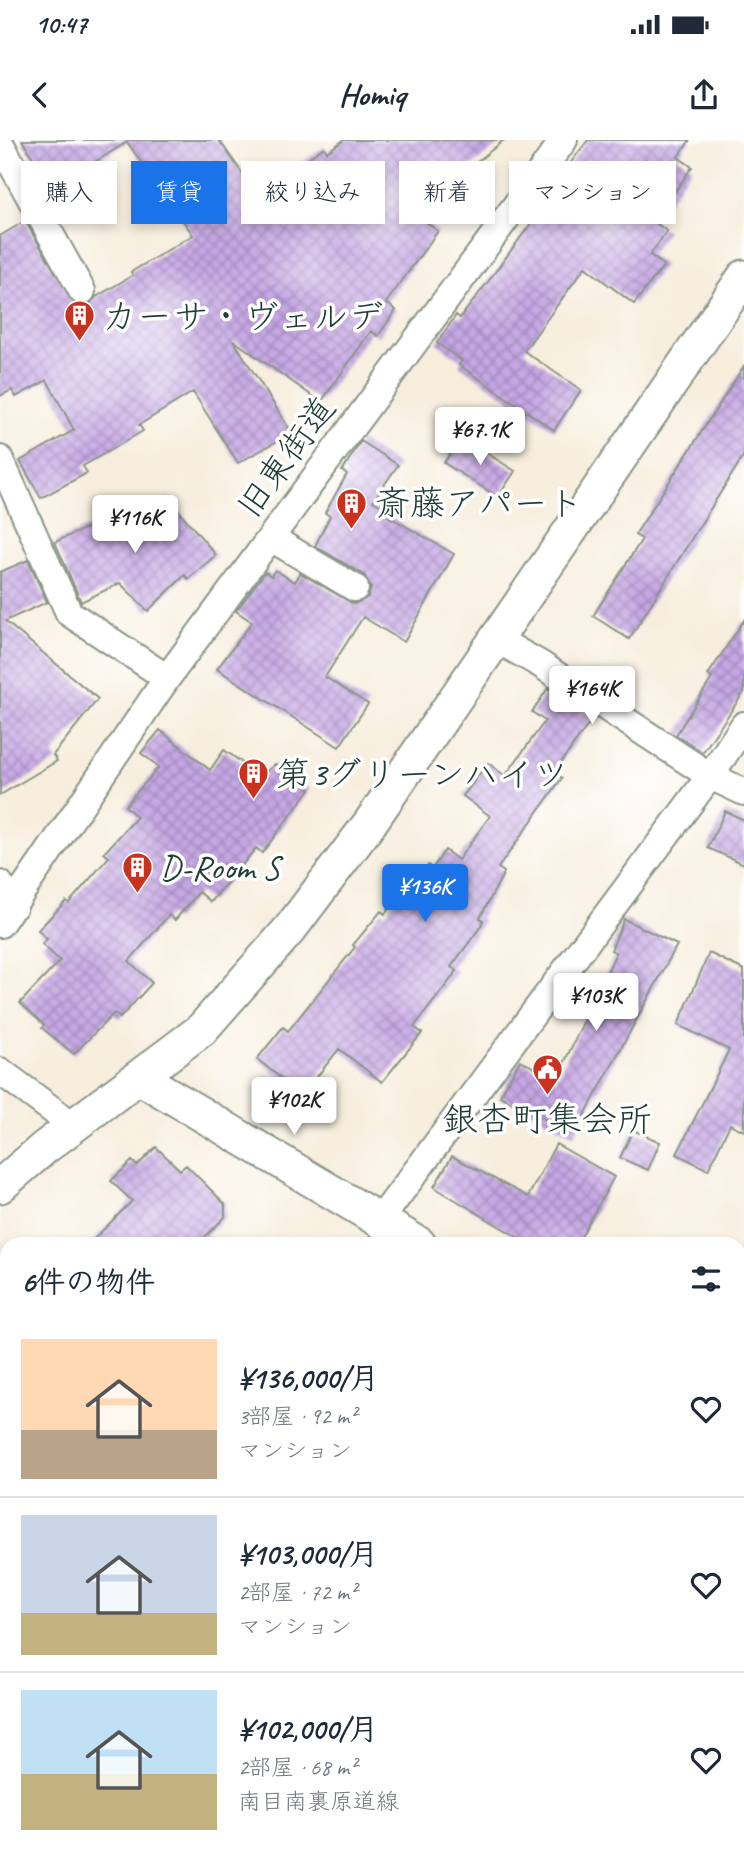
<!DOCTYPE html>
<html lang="ja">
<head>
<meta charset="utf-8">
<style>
	body { margin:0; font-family:Caveat,"Klee One",sans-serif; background:#f2f2f3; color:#1f2937; height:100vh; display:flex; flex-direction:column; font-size:26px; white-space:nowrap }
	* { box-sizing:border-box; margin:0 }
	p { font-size:23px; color:#747a83 }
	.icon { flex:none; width:38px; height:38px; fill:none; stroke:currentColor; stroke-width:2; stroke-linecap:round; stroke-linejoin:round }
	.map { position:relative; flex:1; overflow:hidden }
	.sheet { position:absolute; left:0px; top:1097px; width:746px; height:625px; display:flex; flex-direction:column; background:#fff; border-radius:21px 21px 0 0; box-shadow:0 4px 10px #0003 }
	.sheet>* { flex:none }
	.hud { position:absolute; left:21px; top:21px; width:704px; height:63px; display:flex; gap:14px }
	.price { position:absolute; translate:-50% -60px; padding:0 16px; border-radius:7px; background:#fff; color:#222; font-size:23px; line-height:46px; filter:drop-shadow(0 2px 4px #0008) }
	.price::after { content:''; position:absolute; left:50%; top:42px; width:21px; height:16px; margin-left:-10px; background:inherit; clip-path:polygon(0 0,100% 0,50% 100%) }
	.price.selected { background:#1a73e8; color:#fff }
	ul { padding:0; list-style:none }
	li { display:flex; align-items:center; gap:21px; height:175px; padding:0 21px }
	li+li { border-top:2px solid #e0e1e3 }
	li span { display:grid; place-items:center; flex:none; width:196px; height:140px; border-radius:0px; color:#555 }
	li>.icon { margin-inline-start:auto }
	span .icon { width:84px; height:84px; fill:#fffc; stroke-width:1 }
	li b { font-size:30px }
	h2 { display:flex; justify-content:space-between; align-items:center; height:84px; padding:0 21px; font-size:30px }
	.chip { padding:0 24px; border-radius:0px; background:#fff; box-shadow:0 4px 10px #0003; font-size:24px; line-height:63px }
	.chip.selected { background:#1a73e8; color:#fff }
	.status { display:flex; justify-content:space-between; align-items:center; height:49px; padding:0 35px; background:#fff; direction:ltr }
	.status svg { height:19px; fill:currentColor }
	header { display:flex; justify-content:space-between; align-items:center; height:91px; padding:0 21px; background:#fff; font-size:32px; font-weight:700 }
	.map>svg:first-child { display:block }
	.building { fill:url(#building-cross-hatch) }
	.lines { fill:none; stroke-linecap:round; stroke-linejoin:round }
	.minor-casing { stroke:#8b9688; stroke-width:30 }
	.tertiary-casing { stroke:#8b9688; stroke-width:37 }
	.minor { stroke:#fff; stroke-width:26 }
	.tertiary { stroke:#fff; stroke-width:33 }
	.labels { text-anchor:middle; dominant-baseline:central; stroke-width:7; stroke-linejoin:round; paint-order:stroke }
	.poi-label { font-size:35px; fill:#1f3d34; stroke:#fff; text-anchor:start }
	.street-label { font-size:35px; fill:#1f3d34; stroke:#fff }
</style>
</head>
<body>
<div class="status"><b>10:47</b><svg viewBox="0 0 49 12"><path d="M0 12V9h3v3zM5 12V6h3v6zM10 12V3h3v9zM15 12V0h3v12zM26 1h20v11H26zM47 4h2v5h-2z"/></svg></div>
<header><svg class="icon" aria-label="back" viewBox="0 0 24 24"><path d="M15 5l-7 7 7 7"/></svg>Homiq<svg class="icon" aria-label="share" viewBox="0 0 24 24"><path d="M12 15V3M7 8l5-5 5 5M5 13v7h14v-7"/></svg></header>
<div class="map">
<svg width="744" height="1721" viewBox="0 0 744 1721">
	<defs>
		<pattern id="building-cross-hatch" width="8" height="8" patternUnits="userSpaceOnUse" patternTransform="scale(1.75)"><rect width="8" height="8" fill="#c6a7e5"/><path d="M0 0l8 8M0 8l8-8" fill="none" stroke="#a089ba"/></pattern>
	</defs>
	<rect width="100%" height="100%" fill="#fff"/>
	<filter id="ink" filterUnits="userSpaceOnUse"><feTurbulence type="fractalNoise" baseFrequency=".0143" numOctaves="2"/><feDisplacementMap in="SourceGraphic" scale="14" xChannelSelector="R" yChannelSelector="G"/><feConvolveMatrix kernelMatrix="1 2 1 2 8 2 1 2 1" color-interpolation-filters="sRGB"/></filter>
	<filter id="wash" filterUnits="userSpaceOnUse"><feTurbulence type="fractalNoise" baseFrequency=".00686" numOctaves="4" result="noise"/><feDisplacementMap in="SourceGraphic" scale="28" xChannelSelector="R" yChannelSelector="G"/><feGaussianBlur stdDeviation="1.57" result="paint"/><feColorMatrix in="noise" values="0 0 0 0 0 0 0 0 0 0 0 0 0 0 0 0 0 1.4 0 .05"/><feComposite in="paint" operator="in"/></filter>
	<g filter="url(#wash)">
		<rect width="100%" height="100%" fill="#f7eedd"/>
		<g id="blocks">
			<path class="building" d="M22,0H219L257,54L324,7L327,12L344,0H504L414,73L438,91L386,163L396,170L378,196L371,191L321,262L233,200L292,293L238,323L193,252L139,285L143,291L83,326L87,333L41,358L20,321L74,290L47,240L16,257L12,250L0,256V96L25,81L77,168L90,164L96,157L133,135L131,132L193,95L127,2L52,49Z
				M588,0H690L678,17L692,27L654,82L667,91L650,115L664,125L634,164L585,127L524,211L581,250L554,290L459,225L462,221L437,203L456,175L460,178L487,143L532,82L528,79Z
				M744,226V315L629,499L593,476L642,399L635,395Z
				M461,297L515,331L498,357L444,323Z
				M361,301L398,325L373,361L391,371L388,376L454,414L404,502L363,477L325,537L368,564L339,607L217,529L252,482L236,471L265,432L271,436L275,430L295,442L300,433L354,464L368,457L371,448L364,435L315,406L330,376L325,373L347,334L342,331Z
				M168,358L216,415L188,439L185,435L148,471L120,443L81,462L55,402L117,374L125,393Z
				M28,420L47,462L5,481L98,559L53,615L57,621L0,655V432Z
				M744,480V552L703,612L676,595L712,538L708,535Z
				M548,548L593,578L554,632L562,638L498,728L504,732L480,778L483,780L481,786L451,827L457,831L414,887L422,893L382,942L339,909L302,955L257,919L283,887L288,891L355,807L353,805L381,771L385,774L416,731L421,735L428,725L432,729L445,710L458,720L490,676L463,656L488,623L505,636L545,581L532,572Z
				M160,590L210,630L224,610L261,636L275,624L310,649L262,713L256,708L211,762L199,752L175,780L169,775L129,821L152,843L120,878L114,873L74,914L42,888L44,885L20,863L60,821L42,804L47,799L38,790L66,761L69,763L109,717L104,713L137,677L125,666L159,627L141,613Z
				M725,671L744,680V724L708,708Z
				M624,779L677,805L574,995L500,956L520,920L556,940L616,813L611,810Z
				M709,813L744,830V991L730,984L708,1030L677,1014L729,910L678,885Z
				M633,990L660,1002L648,1030L620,1018Z
				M556,1004L614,1037L577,1104H529L434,1047L452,1016L528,1057Z
				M156,1007L180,1030L186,1025L225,1064V1077L198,1104H89L132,1061L111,1041L132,1021L137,1026Z"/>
		</g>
	</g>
	<g filter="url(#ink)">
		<use href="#blocks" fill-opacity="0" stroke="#8b9688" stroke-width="2"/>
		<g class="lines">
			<defs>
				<path id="minor" d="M0,3L82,151
					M0,319L69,473L167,538
					M271,398L355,448
					M496,499L540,524L710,636L744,652
					M0,744L14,766
					M0,784L167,538L564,0
					M0,931L74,986
					M380,1080L710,636L744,585
					M0,1456L7,1463
					M0,1712L10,1721
					M94,1721L99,1715"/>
				<path id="tertiary" d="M139,937L419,1104
					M0,1046L44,1008L201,890L290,789L370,683L744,137
					M0,1264H7
					M738,1301L744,1304
					M0,1325H7
					M738,1367L744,1368"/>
			</defs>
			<use href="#minor" class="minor-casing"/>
			<use href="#tertiary" class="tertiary-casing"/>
			<use href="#minor" class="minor"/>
			<use href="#tertiary" class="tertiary"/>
		</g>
	</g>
	<defs>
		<symbol id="building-pin" viewBox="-11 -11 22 30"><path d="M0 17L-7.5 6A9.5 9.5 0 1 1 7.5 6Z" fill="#c8321e" stroke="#fff"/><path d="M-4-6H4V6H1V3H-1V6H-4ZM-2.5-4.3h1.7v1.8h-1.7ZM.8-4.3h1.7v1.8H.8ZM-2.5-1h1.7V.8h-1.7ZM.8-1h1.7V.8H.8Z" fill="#fff"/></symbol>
		<symbol id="civic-pin" viewBox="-11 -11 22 30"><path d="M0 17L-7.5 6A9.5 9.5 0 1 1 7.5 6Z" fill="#c8321e" stroke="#fff"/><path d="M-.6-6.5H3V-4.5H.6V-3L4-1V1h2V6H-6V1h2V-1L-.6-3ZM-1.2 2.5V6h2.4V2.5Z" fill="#fff"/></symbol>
	</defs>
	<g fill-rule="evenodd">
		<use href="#building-pin" x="62" y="158" width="35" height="47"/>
		<use href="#building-pin" x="334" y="346" width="35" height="47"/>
		<use href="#building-pin" x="236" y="616" width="35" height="47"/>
		<use href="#building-pin" x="120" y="710" width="35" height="47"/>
		<use href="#civic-pin" x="530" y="912" width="35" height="47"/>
	</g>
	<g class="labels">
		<g class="poi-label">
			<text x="102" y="176">カーサ・ヴェルデ</text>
			<text x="375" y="363">斎藤アパート</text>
			<text x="276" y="634">第3グリーンハイツ</text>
			<text x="160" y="727">D-Room S</text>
			<text x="547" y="979" text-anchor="middle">銀杏町集会所</text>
		</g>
		<g class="street-label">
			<text transform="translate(286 317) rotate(-54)">旧東街道</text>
		</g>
	</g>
</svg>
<b class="price" style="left:480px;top:327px">¥67.1K</b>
<b class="price" style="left:135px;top:415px">¥116K</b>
<b class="price" style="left:592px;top:586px">¥164K</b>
<b class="price selected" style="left:425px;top:784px">¥136K</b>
<b class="price" style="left:596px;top:893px">¥103K</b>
<b class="price" style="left:294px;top:997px">¥102K</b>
<div class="hud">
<a class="chip">購入</a>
<a class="chip selected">賃貸</a>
<a class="chip">絞り込み</a>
<a class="chip">新着</a>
<a class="chip">マンション</a>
</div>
<section class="sheet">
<h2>6件の物件<svg class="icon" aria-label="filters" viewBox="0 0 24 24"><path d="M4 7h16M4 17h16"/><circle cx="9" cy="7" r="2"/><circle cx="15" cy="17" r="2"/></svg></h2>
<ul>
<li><span style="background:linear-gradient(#ffd9b3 65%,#b9a48a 0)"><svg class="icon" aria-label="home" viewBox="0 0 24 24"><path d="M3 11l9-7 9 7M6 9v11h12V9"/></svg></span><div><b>¥136,000/月</b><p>3部屋 · 92 m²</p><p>マンション</p></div><svg class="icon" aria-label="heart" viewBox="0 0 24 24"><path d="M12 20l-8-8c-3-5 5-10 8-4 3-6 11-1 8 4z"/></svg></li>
<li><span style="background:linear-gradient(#c9d6e8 70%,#c2b280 0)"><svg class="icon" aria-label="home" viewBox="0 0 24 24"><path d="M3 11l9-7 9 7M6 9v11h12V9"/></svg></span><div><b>¥103,000/月</b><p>2部屋 · 72 m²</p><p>マンション</p></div><svg class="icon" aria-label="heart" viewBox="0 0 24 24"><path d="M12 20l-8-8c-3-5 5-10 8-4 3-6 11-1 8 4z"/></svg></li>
<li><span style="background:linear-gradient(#bfe0f5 60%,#c2b280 0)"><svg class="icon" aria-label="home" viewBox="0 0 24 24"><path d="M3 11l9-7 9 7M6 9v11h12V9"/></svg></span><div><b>¥102,000/月</b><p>2部屋 · 68 m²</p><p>南目南裏原道線</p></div><svg class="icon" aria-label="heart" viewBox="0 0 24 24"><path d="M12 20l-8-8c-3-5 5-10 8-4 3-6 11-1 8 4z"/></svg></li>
</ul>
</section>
</div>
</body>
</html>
